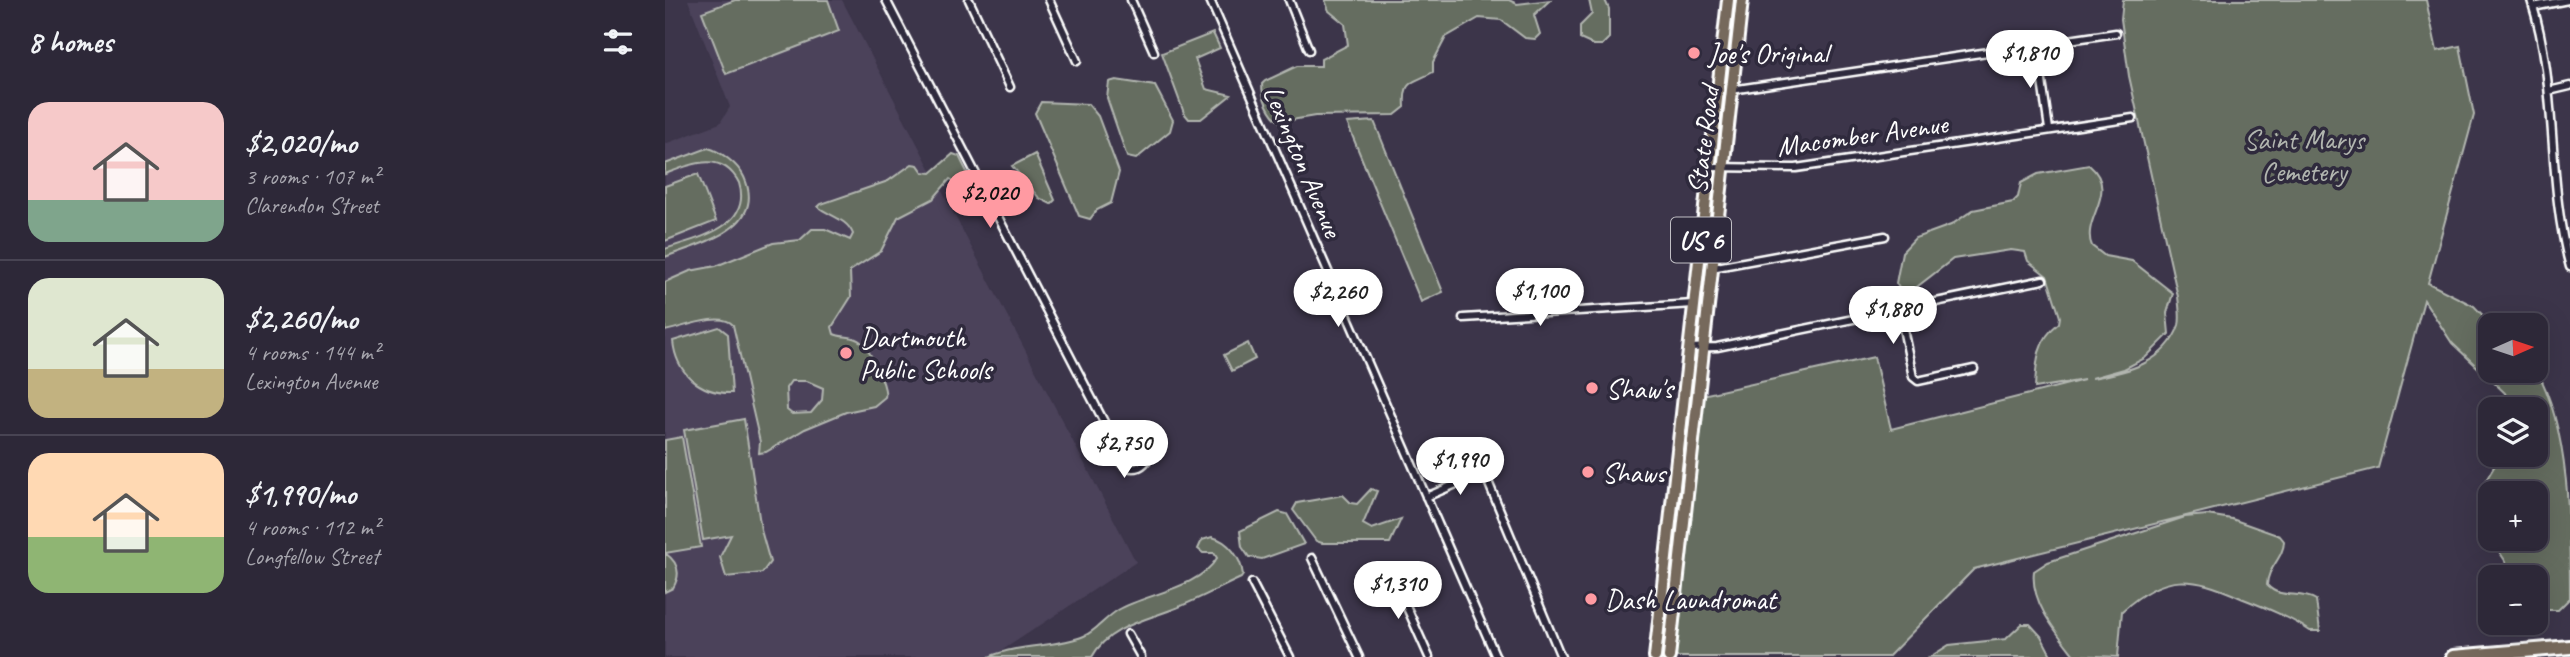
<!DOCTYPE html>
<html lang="en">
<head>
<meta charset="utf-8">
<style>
	body { margin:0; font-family:Caveat,sans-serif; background:#353040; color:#f1f3f6; height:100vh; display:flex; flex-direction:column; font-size:26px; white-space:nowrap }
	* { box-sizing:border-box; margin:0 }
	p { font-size:23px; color:#a7a6ae }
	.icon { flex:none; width:38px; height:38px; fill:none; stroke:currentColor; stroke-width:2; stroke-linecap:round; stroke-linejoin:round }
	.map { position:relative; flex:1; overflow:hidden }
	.sheet { display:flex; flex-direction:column; background:#2d2838; width:665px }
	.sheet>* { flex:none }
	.needle { width:46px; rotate:87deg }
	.fabs { position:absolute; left:1813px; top:313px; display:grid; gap:14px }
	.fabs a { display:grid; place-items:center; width:70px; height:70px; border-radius:14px; background:#2d2838; box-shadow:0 7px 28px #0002,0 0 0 2px #484453; font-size:35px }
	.price { position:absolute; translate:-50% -60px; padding:0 16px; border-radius:24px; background:#fff; color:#222; font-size:23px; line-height:46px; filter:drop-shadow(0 2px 4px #0008) }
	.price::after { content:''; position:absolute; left:50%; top:42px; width:21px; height:16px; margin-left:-10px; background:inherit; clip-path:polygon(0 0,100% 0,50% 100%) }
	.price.current { background:#ff9aa2; color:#111 }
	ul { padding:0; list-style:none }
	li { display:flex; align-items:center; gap:21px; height:175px; padding:0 28px }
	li+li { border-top:2px solid #484453 }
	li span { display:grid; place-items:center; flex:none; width:196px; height:140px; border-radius:21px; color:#555 }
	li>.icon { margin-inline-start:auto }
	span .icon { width:84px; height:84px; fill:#fffc; stroke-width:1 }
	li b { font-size:30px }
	h2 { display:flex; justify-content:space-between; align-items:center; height:84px; padding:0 28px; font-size:30px }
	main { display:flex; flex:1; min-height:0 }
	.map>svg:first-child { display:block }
	.built { fill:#4b425a }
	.green { fill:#656d60; stroke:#b2b6b0; stroke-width:2; fill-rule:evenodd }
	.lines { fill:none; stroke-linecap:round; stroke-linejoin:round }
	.street-casing { stroke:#fff; stroke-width:11 }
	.primary-casing { stroke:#fff; stroke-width:16 }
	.highway-casing { stroke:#fff; stroke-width:18 }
	.street { stroke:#2f2a3d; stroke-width:6 }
	.primary { stroke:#76695c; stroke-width:10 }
	.highway { stroke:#76695c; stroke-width:12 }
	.poi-dot { fill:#ff9aa2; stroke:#2f2a3d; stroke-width:2.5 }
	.labels { text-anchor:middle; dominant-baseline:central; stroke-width:7; stroke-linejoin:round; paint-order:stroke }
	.shield { fill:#2f2a3d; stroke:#c1bfc5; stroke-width:2 }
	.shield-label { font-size:26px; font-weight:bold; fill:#fff }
	.poi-label { font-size:28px; fill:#fff; stroke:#2f2a3d; text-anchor:start }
	.street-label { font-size:28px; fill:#fff; stroke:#2f2a3d }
	.park-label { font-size:28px; fill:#b2b6b0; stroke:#2f2a3d }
</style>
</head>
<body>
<main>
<section class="sheet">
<h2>8 homes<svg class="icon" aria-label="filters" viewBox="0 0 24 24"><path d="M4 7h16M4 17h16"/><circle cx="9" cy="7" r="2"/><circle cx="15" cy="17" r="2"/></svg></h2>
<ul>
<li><span style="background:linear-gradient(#f6c9c9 70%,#7fa58c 0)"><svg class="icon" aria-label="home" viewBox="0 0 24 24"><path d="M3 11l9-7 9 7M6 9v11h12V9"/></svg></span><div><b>$2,020/mo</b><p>3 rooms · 107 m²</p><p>Clarendon Street</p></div></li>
<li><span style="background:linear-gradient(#dfe7d0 65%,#c2b280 0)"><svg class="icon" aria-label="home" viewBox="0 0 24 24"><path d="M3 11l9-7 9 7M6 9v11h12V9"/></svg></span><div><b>$2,260/mo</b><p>4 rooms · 144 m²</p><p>Lexington Avenue</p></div></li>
<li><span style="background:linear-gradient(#ffd9b3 60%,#8fb573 0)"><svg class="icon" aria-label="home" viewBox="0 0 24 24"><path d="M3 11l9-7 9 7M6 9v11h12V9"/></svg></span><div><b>$1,990/mo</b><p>4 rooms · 112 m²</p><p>Longfellow Street</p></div></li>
</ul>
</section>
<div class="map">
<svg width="1905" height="657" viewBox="0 0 1905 657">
	<rect width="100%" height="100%" fill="#3c354a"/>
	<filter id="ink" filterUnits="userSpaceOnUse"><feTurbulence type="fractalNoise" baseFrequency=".0143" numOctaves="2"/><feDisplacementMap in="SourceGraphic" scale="14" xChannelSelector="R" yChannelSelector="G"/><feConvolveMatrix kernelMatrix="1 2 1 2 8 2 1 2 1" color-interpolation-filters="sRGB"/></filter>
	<g filter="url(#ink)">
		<path class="built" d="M23,0H177L471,562L327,657H0V144L55,123L65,107Z"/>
		<path class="green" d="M70,0H163L174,31L61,74L37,12Z
			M660,0H844L852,4L885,0L869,15L875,34L870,39L860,38L836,20L814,18L781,37L768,62V72C748,84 738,78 740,107L730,115L650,116L615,122C604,114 597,98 597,84L600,81L632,66H656V59L683,45L680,24L664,11Z
			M924,0H940L944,9V38L937,45H928L915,39V26L927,14Z
			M1458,0H1761L1772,51L1795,46L1809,115L1763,283L1809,306L1827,325L1825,371L1871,369C1905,430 1905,525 1905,598L1893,610H1871V578L1837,577L1841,562L1833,550L1832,539H1871V494H1825V529C1801,493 1822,485 1835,455H1871V410L1845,409L1840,393L1787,343L1759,300L1713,468L1309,569L1223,657H1009L1037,395L1209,357L1226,429L1419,380L1370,388C1371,362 1372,340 1394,323L1395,317L1382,276L1363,261L1360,252L1346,250L1288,259L1244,293H1237L1231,283L1237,252L1250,238L1286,225L1308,210L1348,202L1353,197L1356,183L1373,174L1424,165C1456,192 1415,219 1427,246L1440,256L1467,261L1508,293L1502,313L1504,334L1480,358L1459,369L1427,378C1462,372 1501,363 1514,325C1516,318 1514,305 1513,297L1464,76L1456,19Z
			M548,33L555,48L530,59L541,89L566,95L536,119H524L519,113L497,53Z
			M451,80L490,86L508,120L505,131L471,159L462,157L442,98L444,82Z
			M376,102L423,104L433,116L454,172L446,203L432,210L425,219L414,216L370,113Z
			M709,121L778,292L756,302L682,123Z
			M43,148C55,151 73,164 79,177C103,229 33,244 0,257V249C31,238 88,228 74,183C57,150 27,164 0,174V164Z
			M288,154L294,156L307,182L294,184L285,179L268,199L233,217L216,251L185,271L186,297L167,327L169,334C177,338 188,335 196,342C204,348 223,387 220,397L209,406L181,412L140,429L101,452L94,453L95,442L68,325C56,311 16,328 0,331V282L25,271L51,266L108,243L135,240L147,229H160L185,240L188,234C182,219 165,216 153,207L156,204L223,181L247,164L253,165L258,172L266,173ZM126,381H142L158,388L157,400L146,413L127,414L122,410L121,388Z
			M370,154L390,200L386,204L374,198L347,166Z
			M33,174L51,221L0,241V186Z
			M54,327L63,334L67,393C35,394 11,373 8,341Z
			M583,343L590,359L567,371L559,355Z
			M79,419L96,530L105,562L97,573L61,577L55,557L66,535L38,540L19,430Z
			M17,437L36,547L0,553C13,562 17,573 8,588L0,592V440Z
			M781,439H791L805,445L789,470L768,480C755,461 772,453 781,439Z
			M706,489L712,491L698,524L707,529L736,519L725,543H657L651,541L628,510L632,503L678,495L686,503L692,504Z
			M614,512L622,514L639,544L597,559L584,557L577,547L575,531Z
			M1542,515L1567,519L1615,536L1619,541C1619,558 1602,568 1602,585C1615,600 1635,590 1651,600L1655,631H1645C1625,617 1599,607 1576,598C1527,576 1500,572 1457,611L1453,657L1409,655C1392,633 1365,602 1369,571L1383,562L1520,517Z
			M547,537C564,541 576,558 578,575L576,578C556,587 536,598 516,606C486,619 444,625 427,657H324C355,643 390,648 419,636C431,631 440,618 453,610C483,593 533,589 552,558L549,553H538L533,549L537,540Z
			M1357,624H1365L1376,636L1387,657H1265L1284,645L1341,639Z"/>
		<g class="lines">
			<defs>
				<path id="street" d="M221,0L452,447
					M304,0L345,87
					M384,0L412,61
					M466,0L489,52
					M545,0L831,657
					M624,0L644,50
					M1866,0C1894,86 1881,180 1905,267
					M1868,7L1903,0
					M1372,47L1384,129
					M1066,90L1451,33
					M1884,91L1905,86
					M1045,167L1131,168L1468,118
					M1046,268L1220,236
					M1234,309L1248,377L1253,381L1309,369
					M798,318L1029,304
					M1024,348L1052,347L1378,280
					M452 452a16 16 0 1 1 32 0a16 16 0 1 1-32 0Z
					M761,497L819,472L896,657
					M647,558L694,657
					M727,574L764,657
					M587,583L625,657
					M463,634L476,657"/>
				<path id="primary" d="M990,657L1063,0
					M1004,657L1077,0"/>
				<path id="highway" d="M1788,657L1905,647"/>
			</defs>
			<use href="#street" class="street-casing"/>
			<use href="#primary" class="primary-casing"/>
			<use href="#highway" class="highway-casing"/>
			<use href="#street" class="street"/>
			<use href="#primary" class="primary"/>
			<use href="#highway" class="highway"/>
		</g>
	</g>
	<g class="poi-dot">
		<circle cx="1029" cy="53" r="7"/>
		<circle cx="181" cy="353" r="7"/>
		<circle cx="927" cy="388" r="7"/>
		<circle cx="923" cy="472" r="7"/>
		<circle cx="926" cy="599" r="7"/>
	</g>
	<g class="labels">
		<rect class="shield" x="1006" y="217.5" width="60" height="45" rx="5"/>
		<g class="shield-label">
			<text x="1036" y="240">US 6</text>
		</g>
		<g class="poi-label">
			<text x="1043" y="53">Joe's Original</text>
			<text x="195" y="337">Dartmouth<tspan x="195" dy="32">Public Schools</tspan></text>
			<text x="941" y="388">Shaw's</text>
			<text x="937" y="472">Shaws</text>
			<text x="940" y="599">Dash Laundromat</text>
		</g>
		<g class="street-label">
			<text transform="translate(1197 135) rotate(-8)">Macomber Avenue</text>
			<text transform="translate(1038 140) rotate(-83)">State Road</text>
			<text transform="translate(638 161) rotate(67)">Lexington Avenue</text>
		</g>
		<g class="park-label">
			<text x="1639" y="139">Saint Marys<tspan x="1639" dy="32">Cemetery</tspan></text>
		</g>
	</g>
</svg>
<div class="fabs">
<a><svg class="needle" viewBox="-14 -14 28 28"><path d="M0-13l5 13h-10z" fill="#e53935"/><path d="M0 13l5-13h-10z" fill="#a7a6ae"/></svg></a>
<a><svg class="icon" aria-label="layers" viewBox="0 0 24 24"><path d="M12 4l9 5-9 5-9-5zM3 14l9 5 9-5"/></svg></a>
<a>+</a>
<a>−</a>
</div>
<b class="price" style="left:1365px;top:90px">$1,810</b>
<b class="price current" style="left:325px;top:230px">$2,020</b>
<b class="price" style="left:875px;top:328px">$1,100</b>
<b class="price" style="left:673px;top:329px">$2,260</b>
<b class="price" style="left:1228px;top:346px">$1,880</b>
<b class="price" style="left:459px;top:480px">$2,750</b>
<b class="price" style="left:795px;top:497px">$1,990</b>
<b class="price" style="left:733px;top:621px">$1,310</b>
</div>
</main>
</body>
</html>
